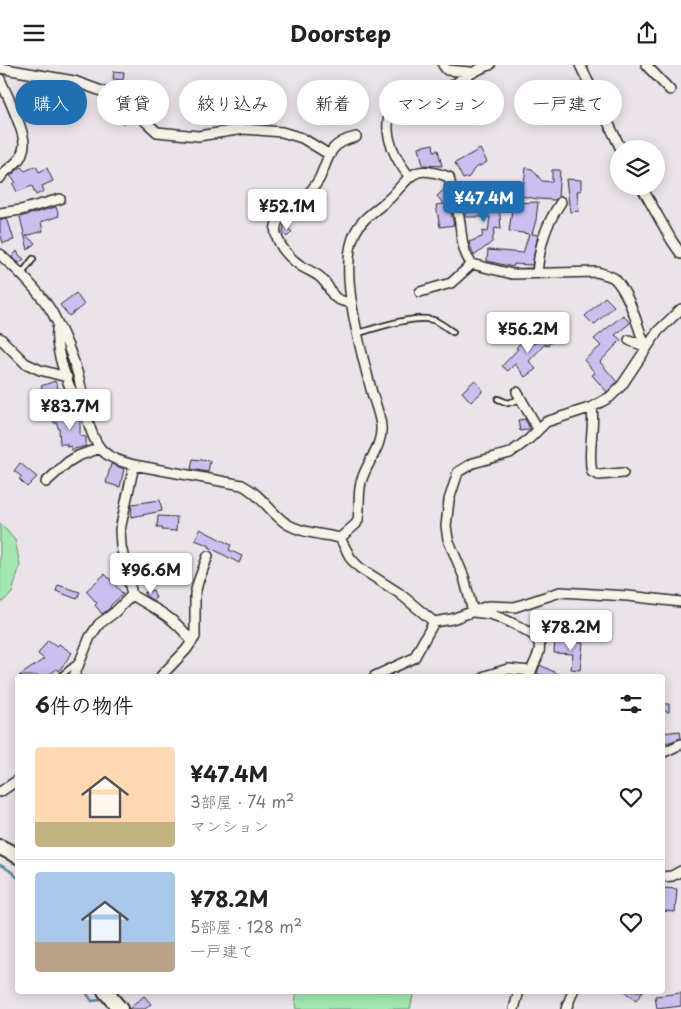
<!DOCTYPE html>
<html lang="ja">
<head>
<meta charset="utf-8">
<style>
	body { margin:0; font-family:"Playpen Sans","Klee One",sans-serif; background:#f2f2f2; color:#222; height:100vh; display:flex; flex-direction:column; font-size:19px; white-space:nowrap }
	* { box-sizing:border-box; margin:0 }
	p { font-size:16px; color:#767676 }
	.icon { flex:none; width:28px; height:28px; fill:none; stroke:currentColor; stroke-width:2; stroke-linecap:round; stroke-linejoin:round }
	.map { position:relative; flex:1; overflow:hidden }
	.side { position:absolute; left:15px; top:609px; width:650px; height:320px; display:flex; flex-direction:column; background:#fff; border-radius:5px; box-shadow:0 2px 12px #0003 }
	.side>* { flex:none }
	.guide { position:absolute; left:15px; top:15px; width:651px; height:45px; display:flex; gap:10px }
	.buttons { position:absolute; left:610px; top:75px; display:grid; gap:10px }
	.buttons a { display:grid; place-items:center; width:55px; height:55px; border-radius:50%; background:#fff; box-shadow:0 2px 12px #0003; font-size:25px }
	.price { position:absolute; translate:-50% -42px; padding:0 11px; border-radius:5px; background:#fff; color:#222; font-size:16px; line-height:32px; filter:drop-shadow(0 1px 2px #0008) }
	.price::after { content:''; position:absolute; left:50%; top:30px; width:15px; height:11px; margin-left:-8px; background:inherit; clip-path:polygon(0 0,100% 0,50% 100%) }
	.price.selected { background:#1f6fb2; color:#fff }
	ul { padding:0; list-style:none }
	li { display:flex; align-items:center; gap:15px; height:125px; padding:0 20px }
	li+li { border-top:1px solid #e0e0e0 }
	li span { display:grid; place-items:center; flex:none; width:140px; height:100px; border-radius:5px; color:#555 }
	li>.icon { margin-inline-start:auto }
	span .icon { width:60px; height:60px; fill:#fffc; stroke-width:1 }
	li b { font-size:21px }
	h2 { display:flex; justify-content:space-between; align-items:center; height:60px; padding:0 20px; font-size:21px }
	.tag { padding:0 18px; border-radius:22px; background:#fff; box-shadow:0 2px 12px #0003; font-size:18px; line-height:45px }
	.tag.selected { background:#1f6fb2; color:#fff }
	header { display:flex; justify-content:space-between; align-items:center; height:65px; padding:0 20px; background:#fff; font-size:22px; font-weight:700 }
	.map>svg:first-child { display:block }
	.green { fill:#a3e7b2; stroke:#67896e }
	.lines { fill:none; stroke-linecap:round; stroke-linejoin:round }
	.stream { stroke:#5b8895; stroke-width:2.5 }
	.building { fill:#cbbff0; stroke:#2b2b2b }
	.service-casing { stroke:#2b2b2b; stroke-width:8 }
	.minor-casing { stroke:#2b2b2b; stroke-width:12 }
	.primary-casing { stroke:#2b2b2b; stroke-width:18 }
	.service { stroke:#f7f3e8; stroke-width:4.5 }
	.minor { stroke:#f7f3e8; stroke-width:9 }
	.primary { stroke:#f7f3e8; stroke-width:14 }
</style>
</head>
<body>
<header><svg class="icon" aria-label="menu" viewBox="0 0 24 24"><path d="M4 6h16M4 12h16M4 18h16"/></svg>Doorstep<svg class="icon" aria-label="share" viewBox="0 0 24 24"><path d="M12 15V3M7 8l5-5 5 5M5 13v7h14v-7"/></svg></header>
<div class="map">
<svg width="681" height="944" viewBox="0 0 681 944">
	<rect width="100%" height="100%" fill="#eae3ea"/>
	<filter id="ink" filterUnits="userSpaceOnUse"><feTurbulence type="fractalNoise" baseFrequency=".02" numOctaves="2"/><feDisplacementMap in="SourceGraphic" scale="10" xChannelSelector="R" yChannelSelector="G"/><feConvolveMatrix kernelMatrix="1 2 1 2 8 2 1 2 1" color-interpolation-filters="sRGB"/></filter>
	<g filter="url(#ink)">
		<path class="green" d="M0,458L15,475L20,500L12,528L0,539Z
			M297,926H414L410,944H296L295,938Z"/>
		<g class="lines">
			<path class="stream" d="M0,800L9,805L18,813
				M85,926L92,936L99,935"/>
		</g>
		<path class="building" d="M114,6L124,7L123,15L113,14Z
			M20,31L37,42L31,50L20,43L17,36Z
			M124,48L129,55L123,59L119,51Z
			M433,79L434,86L438,85L442,101L423,100L419,82Z
			M480,84L487,97L474,104L469,112L463,114L455,98Z
			M36,101L39,107L47,103L53,116L42,121L44,126L36,130L32,121L17,127L13,119L16,117L10,111L21,102L25,106Z
			M526,103L532,104L542,116L552,117V105H560L558,132L555,135L538,134L498,127L499,116L524,118Z
			M566,114L581,115V126H577L579,146L570,147Z
			M445,124L454,160L440,162L436,140L444,139L437,131Z
			M538,137L536,155L532,169L538,170L532,200L514,199L513,202L487,196L488,185L523,188L529,169L509,166L513,138Z
			M499,138L501,164L495,163L492,177L474,191L469,177L482,172L483,166L488,167L490,152H466V139Z
			M56,142L59,151L41,157L43,166L26,171L35,178L28,185L20,152Z
			M7,153L14,175L3,178L0,168V155Z
			M284,160L292,167L287,172L283,168Z
			M17,186L19,190L24,194L19,198L12,192Z
			M76,228L84,240L69,251L60,240Z
			M605,232L614,241L594,260L585,251Z
			M623,250L630,258L615,270L621,275L600,297L617,317L607,327L592,310L595,308L584,295L601,281L594,274Z
			M554,265L559,272L546,281L545,279L529,296L536,304L525,312L515,299L508,306L502,301L518,284L516,283L526,272L534,279Z
			M475,315L482,324V327L471,337L462,327Z
			M55,316L59,326L45,331L41,321Z
			M80,349V371L86,372V381L71,385V381L67,382V379H60L59,363H58L57,358H54V350Z
			M525,354L530,364L520,366L518,355Z
			M193,394L210,396L208,407L191,404Z
			M20,398L37,412L27,422L19,414L22,412L14,406Z
			M111,399L124,404L120,422L106,418Z
			M160,435L162,446L131,452L132,439Z
			M158,451L177,452L176,466L162,465V462H157Z
			M200,464L231,480L229,485L242,491L239,498L209,482L210,481L195,475Z
			M105,509L123,529L111,540L110,543L102,549L95,540L97,538L86,526Z
			M58,520L80,527L77,534L56,526Z
			M153,525L156,533L152,535L145,530L144,528Z
			M48,575L57,581L59,579L72,588L59,606L57,604L47,611H19L44,594L38,589Z
			M555,575L583,578L580,605L571,604L573,589L554,588Z
			M540,600L562,611H543L537,608Z
			M662,639H669V647L662,646Z
			M680,666L681,673L670,677L662,678V668Z
			M662,823L677,824L675,847L662,846Z
			M624,926H643L636,936Z
			M681,928V941L657,944L655,931Z
			M144,931L151,939L145,944H129Z"/>
		<g class="lines">
			<defs>
				<path id="service" d="M21,210L33,194
					M358,268C377,263 418,248 436,256C442,259 448,264 453,267
					M498,334L508,338L521,334
					M63,609L79,596"/>
				<path id="minor" d="M443,0L447,5L470,7
					M580,0L621,84
					M646,0L670,25
					M0,3L74,16L107,28L122,35L157,67L198,71L244,64L282,67L302,73L330,90
					M0,14C6,28 25,66 24,80C24,83 22,88 21,91C16,101 5,104 0,113
					M409,111C396,95 384,72 389,51C401,43 415,40 428,34C451,25 466,7 490,0
					M641,121L672,176L681,189
					M0,148L21,145L60,134
					M0,189C5,195 11,199 17,205C30,218 44,233 53,249C63,268 72,289 78,310C84,331 86,365 100,383C108,393 122,397 134,400L242,420C262,430 271,449 287,459C302,468 323,469 340,473L351,494L360,503L399,528L434,557L452,554L488,541L515,542L560,527L628,531L681,537
					M537,208C540,179 545,161 561,137
					M420,227L451,218L472,199
					M352,238C326,234 336,227 321,213C316,208 307,205 301,201C291,194 281,184 277,172C269,152 295,142 306,131C310,127 315,121 318,116C324,106 326,93 333,84C339,77 347,74 356,72
					M58,260C52,278 68,322 78,338C80,341 84,344 87,347
					M0,273L25,298L40,305L67,312
					M629,275L646,282
					M517,327L538,364
					M592,342C595,363 587,386 592,407L599,410L623,408
					M46,417L68,397L78,391L100,383
					M340,473L356,459L358,455C360,442 358,429 361,417C366,398 383,381 381,361C380,350 375,338 372,328C362,289 337,205 355,168C362,152 380,143 392,131C414,107 415,100 449,112C451,124 456,135 458,147C462,163 460,186 472,199L512,209L597,207C603,209 610,210 615,214C632,233 636,260 646,282
					M132,530C156,545 175,552 192,577
					M473,547L464,512L448,474L446,461L449,435L458,407L473,398L510,388L529,374L546,357L592,342L610,332L622,320L658,266L681,244
					M474,547C479,548 484,548 489,549C500,552 536,567 539,578C542,590 531,600 530,611
					M74,611L90,572L99,559L114,548L132,530L121,481L120,465L134,400
					M161,611L186,585L195,572V529L198,517L208,491
					M375,611L414,593L434,557
					M485,611L508,604L530,606
					M662,688L681,679
					M0,727L18,715
					M662,812L672,811L681,806
					M514,944L519,926
					M566,944L573,926"/>
				<path id="primary" d="M0,782L18,791
					M105,926L120,944"/>
			</defs>
			<use href="#service" class="service-casing"/>
			<use href="#minor" class="minor-casing"/>
			<use href="#primary" class="primary-casing"/>
			<use href="#service" class="service"/>
			<use href="#minor" class="minor"/>
			<use href="#primary" class="primary"/>
		</g>
	</g>
</svg>
<div class="buttons">
<a><svg class="icon" aria-label="layers" viewBox="0 0 24 24"><path d="M12 4l9 5-9 5-9-5zM3 14l9 5 9-5"/></svg></a>
</div>
<b class="price selected" style="left:484px;top:158px">¥47.4M</b>
<b class="price" style="left:287px;top:166px">¥52.1M</b>
<b class="price" style="left:528px;top:289px">¥56.2M</b>
<b class="price" style="left:70px;top:366px">¥83.7M</b>
<b class="price" style="left:151px;top:530px">¥96.6M</b>
<b class="price" style="left:571px;top:587px">¥78.2M</b>
<div class="guide">
<a class="tag selected">購入</a>
<a class="tag">賃貸</a>
<a class="tag">絞り込み</a>
<a class="tag">新着</a>
<a class="tag">マンション</a>
<a class="tag">一戸建て</a>
</div>
<section class="side">
<h2>6件の物件<svg class="icon" aria-label="filters" viewBox="0 0 24 24"><path d="M4 7h16M4 17h16"/><circle cx="9" cy="7" r="2"/><circle cx="15" cy="17" r="2"/></svg></h2>
<ul>
<li><span style="background:linear-gradient(#ffd9b3 75%,#c2b280 0)"><svg class="icon" aria-label="home" viewBox="0 0 24 24"><path d="M3 11l9-7 9 7M6 9v11h12V9"/></svg></span><div><b>¥47.4M</b><p>3部屋 · 74 m²</p><p>マンション</p></div><svg class="icon" aria-label="heart" viewBox="0 0 24 24"><path d="M12 20l-8-8c-3-5 5-10 8-4 3-6 11-1 8 4z"/></svg></li>
<li><span style="background:linear-gradient(#a9c7e8 70%,#b9a48a 0)"><svg class="icon" aria-label="home" viewBox="0 0 24 24"><path d="M3 11l9-7 9 7M6 9v11h12V9"/></svg></span><div><b>¥78.2M</b><p>5部屋 · 128 m²</p><p>一戸建て</p></div><svg class="icon" aria-label="heart" viewBox="0 0 24 24"><path d="M12 20l-8-8c-3-5 5-10 8-4 3-6 11-1 8 4z"/></svg></li>
</ul>
</section>
</div>
</body>
</html>
